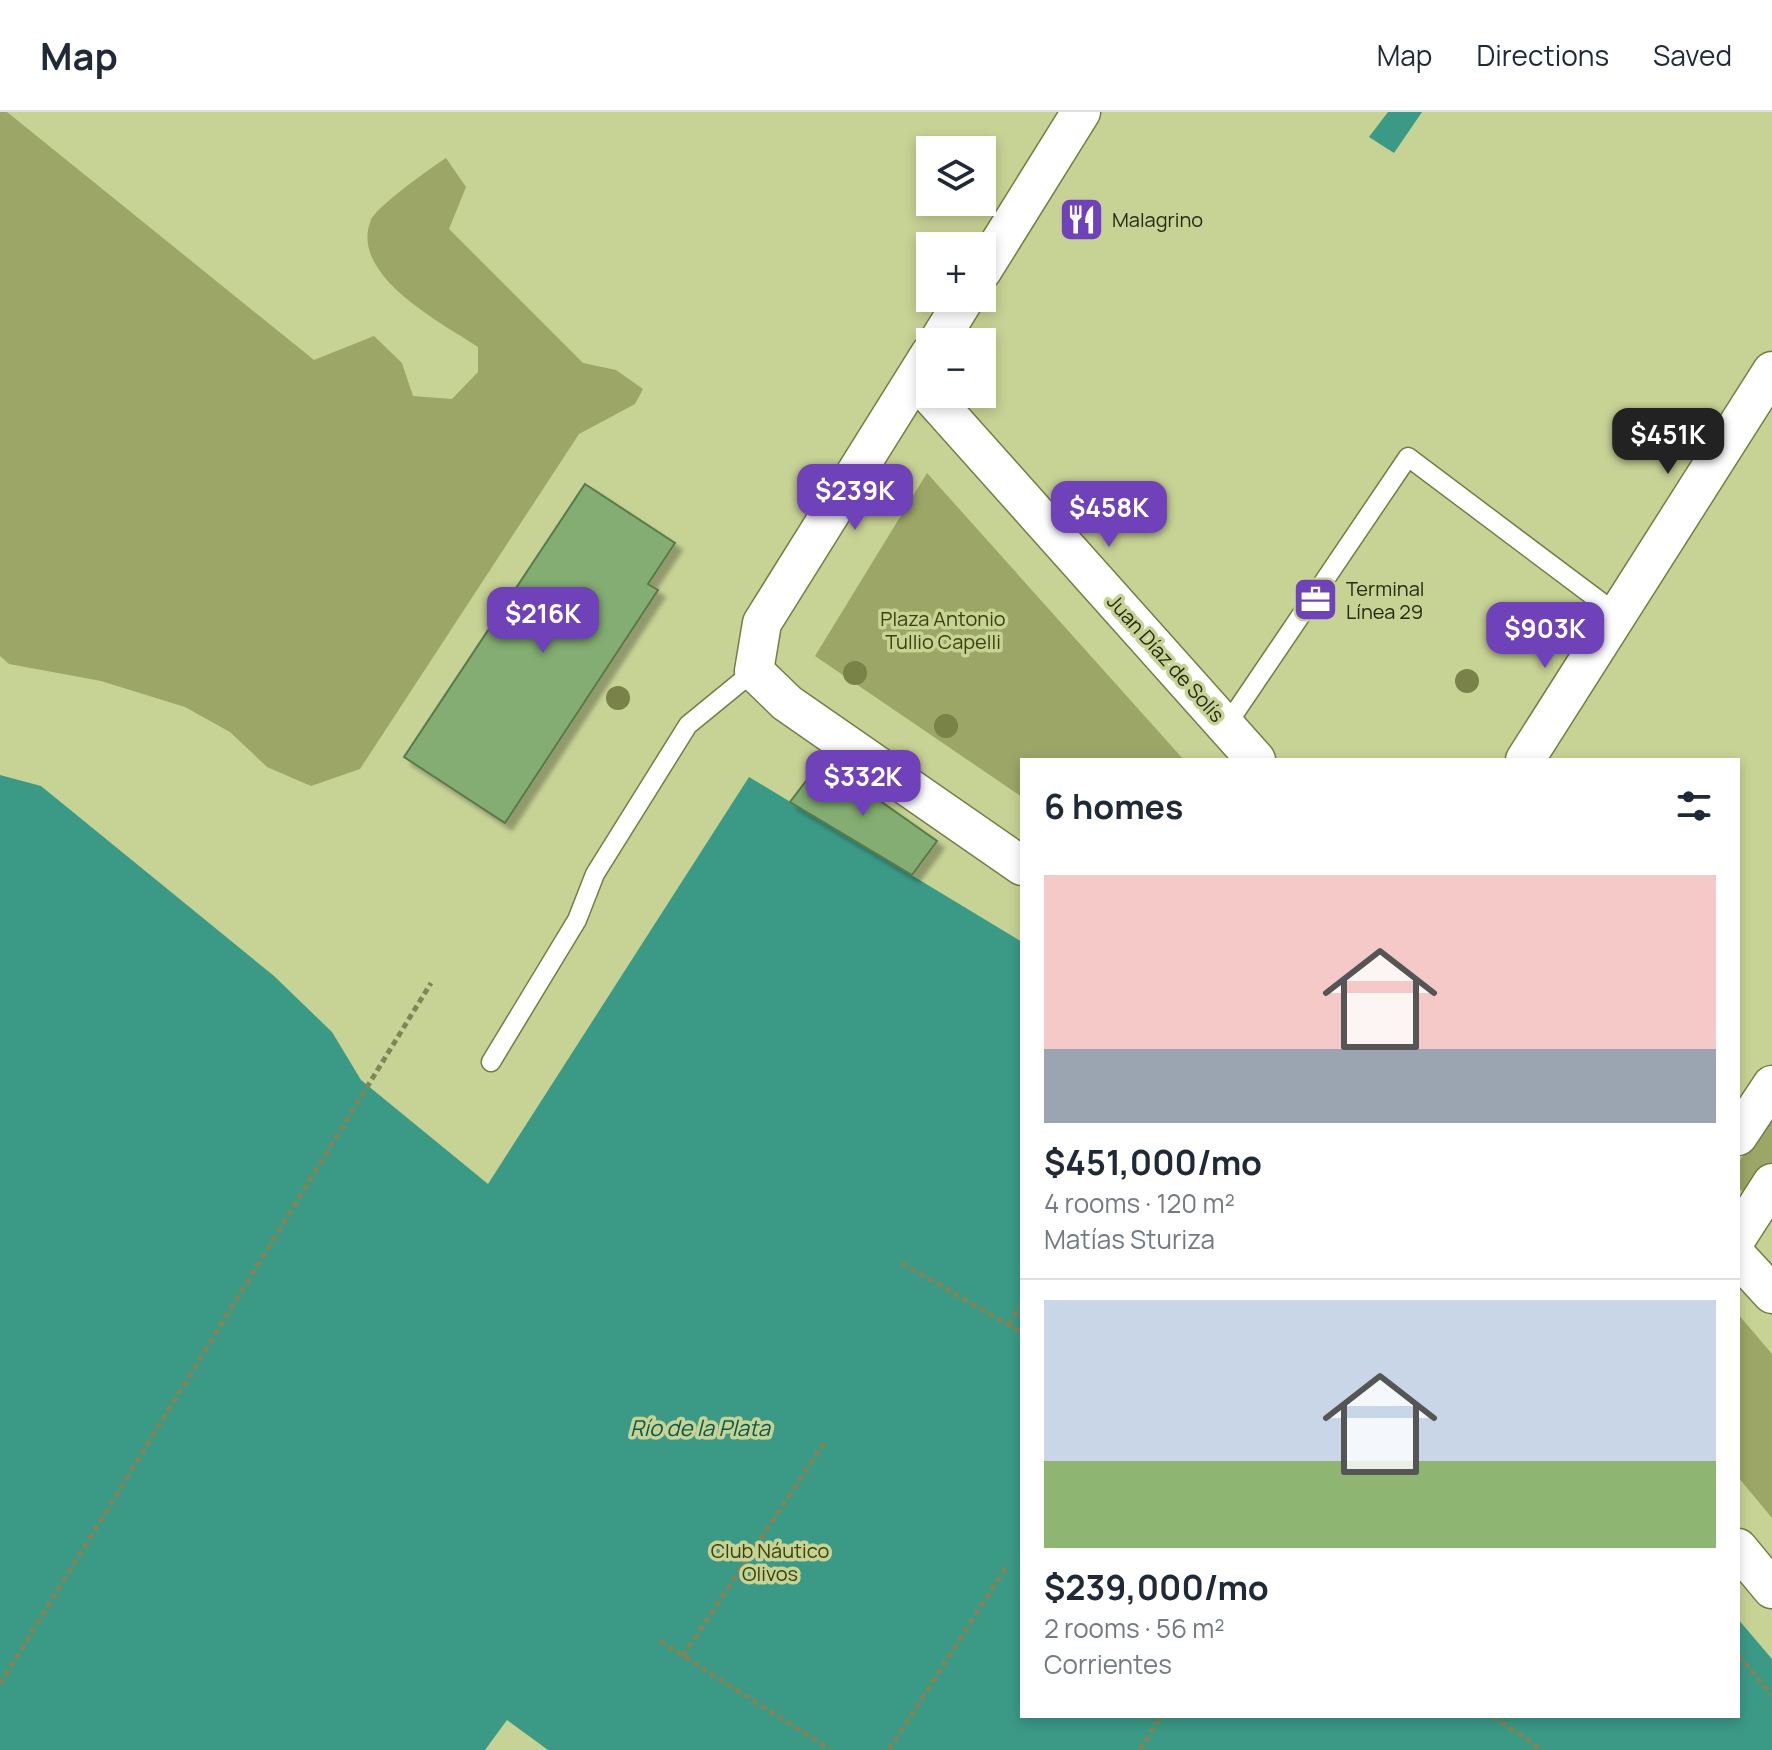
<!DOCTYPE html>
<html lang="en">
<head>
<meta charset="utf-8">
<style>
	body { margin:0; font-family:Manrope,sans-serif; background:#f6f6f7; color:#1f2937; height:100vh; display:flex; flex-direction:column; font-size:30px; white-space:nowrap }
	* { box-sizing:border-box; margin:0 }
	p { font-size:26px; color:#747a83 }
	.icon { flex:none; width:44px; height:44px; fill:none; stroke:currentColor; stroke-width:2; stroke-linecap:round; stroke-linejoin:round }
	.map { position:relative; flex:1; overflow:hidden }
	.details { position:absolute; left:1020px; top:646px; width:720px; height:960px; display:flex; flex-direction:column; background:#fff; border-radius:0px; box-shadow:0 4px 12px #0003 }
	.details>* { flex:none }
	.buttons { position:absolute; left:916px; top:24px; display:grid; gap:16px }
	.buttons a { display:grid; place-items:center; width:80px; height:80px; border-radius:0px; background:#fff; box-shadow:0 4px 12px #0003; font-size:40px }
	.price { position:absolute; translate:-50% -68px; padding:0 18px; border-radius:16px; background:#7042b9; color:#fff; font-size:26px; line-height:52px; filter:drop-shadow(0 2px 4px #0008) }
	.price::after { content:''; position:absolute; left:50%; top:48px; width:24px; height:18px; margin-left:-12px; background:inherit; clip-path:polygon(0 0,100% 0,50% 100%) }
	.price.selected { background:#222; color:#fff }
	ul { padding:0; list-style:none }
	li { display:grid; align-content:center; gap:16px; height:424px; padding:0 24px }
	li+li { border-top:2px solid #e0e1e3 }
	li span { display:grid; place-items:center; height:248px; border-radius:0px; color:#555 }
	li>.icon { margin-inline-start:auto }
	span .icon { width:144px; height:144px; fill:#fffc; stroke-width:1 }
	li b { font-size:34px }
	h2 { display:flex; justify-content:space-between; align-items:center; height:96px; padding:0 24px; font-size:34px }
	header { display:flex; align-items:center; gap:48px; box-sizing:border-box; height:112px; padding:0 40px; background:#fff; border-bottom:2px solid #e0e1e3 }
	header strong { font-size:38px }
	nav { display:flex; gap:44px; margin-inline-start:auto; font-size:28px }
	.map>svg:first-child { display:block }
	.green { fill:#9ba667 }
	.water { fill:#3b9a86 }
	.building { fill:#83ad72; stroke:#587a4a; stroke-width:2; filter:url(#shadow) }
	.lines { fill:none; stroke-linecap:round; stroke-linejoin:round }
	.service-casing { stroke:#747e44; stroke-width:21 }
	.minor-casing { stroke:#747e44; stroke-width:41 }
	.path { stroke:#7d8559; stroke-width:5; stroke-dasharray:6 4; stroke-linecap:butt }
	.service { stroke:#fff; stroke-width:18 }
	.minor { stroke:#fff; stroke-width:38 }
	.tree { fill:#798249 }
	.labels { text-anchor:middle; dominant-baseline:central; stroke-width:7; stroke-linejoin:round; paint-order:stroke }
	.poi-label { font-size:20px; fill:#262a12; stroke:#c7d295; text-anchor:start }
	.park-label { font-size:20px; fill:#3a410a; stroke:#c7d295 }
	.street-label { font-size:20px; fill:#262a12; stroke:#c7d295 }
	.water-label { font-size:22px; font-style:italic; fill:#07594b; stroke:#c7d295 }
</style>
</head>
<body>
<header>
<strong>Map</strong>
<nav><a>Map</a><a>Directions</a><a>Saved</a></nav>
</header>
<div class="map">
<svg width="1772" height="1638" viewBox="0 0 1772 1638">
	<defs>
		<filter id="shadow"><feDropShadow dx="7" dy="7" stdDeviation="2" flood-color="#0004"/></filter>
	</defs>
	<rect width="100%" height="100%" fill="#c7d295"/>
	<path class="green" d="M0,0H7L314,248L374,224L402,251L413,284L452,287L478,260V235C442,211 348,163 371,108C376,95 432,55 446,46L466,75L449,117L583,251L616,258L643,277L635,292L579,322L360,657L311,674L267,655L230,620L185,595L101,569L9,552L0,544Z
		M927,361L1184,648H1022V685L815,544Z
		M1772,999V1053L1749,1087L1738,1075V1051Z
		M1738,1202L1772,1242V1406L1738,1365Z"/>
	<path class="water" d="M1388,0H1422L1394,41L1369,25Z
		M0,663L41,674L274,864L332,920L361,968L488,1072L749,665L1022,830V1604H1738V1507L1772,1547V1638H548L507,1608L485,1638H0Z"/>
	<path class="building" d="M585,372L675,431L648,472L658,478L505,711L404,645Z
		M822,648L937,729L912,763L790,690Z"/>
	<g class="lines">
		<defs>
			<path id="service" d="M1226,614L1408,345L1617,502
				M491,950L577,808L595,762L688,613L754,559"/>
			<path id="minor" d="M982,159L1081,0
				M938,230L965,186
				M930,242L762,511L754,559L787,591L1022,754
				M915,266L1256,648
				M1525,648L1772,259
				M1738,1024L1772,973
				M1738,1124L1772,1071
				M1738,1145L1772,1182
				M1738,1436L1772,1477"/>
		</defs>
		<use href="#service" class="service-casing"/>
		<use href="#minor" class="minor-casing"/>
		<path class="path" d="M902,1151L1022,1221
			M1009,1213L1022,1192
			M660,1529L831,1638
			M1738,1543L1772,1583
			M683,1544L824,1331
			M0,1572L431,871
			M1493,1604L1542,1638
			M889,1638L1008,1452
			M1140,1638L1161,1604"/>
		<use href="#service" class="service"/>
		<use href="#minor" class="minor"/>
	</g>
	<g class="tree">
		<circle cx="855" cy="561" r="12"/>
		<circle cx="1467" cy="569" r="12"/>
		<circle cx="618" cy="586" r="12"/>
		<circle cx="946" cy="614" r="12"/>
	</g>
	<defs>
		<symbol id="restaurant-square" viewBox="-11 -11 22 22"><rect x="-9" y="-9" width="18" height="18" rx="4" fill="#7042b9" stroke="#c7d295"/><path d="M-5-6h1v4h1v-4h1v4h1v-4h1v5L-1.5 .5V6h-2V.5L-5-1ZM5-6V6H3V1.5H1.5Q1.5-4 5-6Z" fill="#fff"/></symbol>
		<symbol id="office-square" viewBox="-11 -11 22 22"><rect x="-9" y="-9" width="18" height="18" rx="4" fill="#7042b9" stroke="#c7d295"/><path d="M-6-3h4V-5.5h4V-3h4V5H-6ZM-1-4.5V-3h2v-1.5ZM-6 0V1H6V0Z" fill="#fff"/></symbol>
	</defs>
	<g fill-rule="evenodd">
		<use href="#restaurant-square" x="1056" y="82" width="51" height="51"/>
		<use href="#office-square" x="1290" y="462" width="51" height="51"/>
	</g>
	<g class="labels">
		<g class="poi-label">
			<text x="1112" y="107">Malagrino</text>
			<text x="1346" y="476">Terminal<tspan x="1346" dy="23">Línea 29</tspan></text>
		</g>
		<g class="park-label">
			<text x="943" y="506">Plaza Antonio<tspan x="943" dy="23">Tullio Capelli</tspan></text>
			<text x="770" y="1438">Club Náutico<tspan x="770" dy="23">Olivos</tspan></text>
		</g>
		<g class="street-label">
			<text transform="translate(1166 546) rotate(48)">Juan Díaz de Solís</text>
		</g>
		<g class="water-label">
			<text x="700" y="1316">Río de la Plata</text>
		</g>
	</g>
</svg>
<div class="buttons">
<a><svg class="icon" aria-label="layers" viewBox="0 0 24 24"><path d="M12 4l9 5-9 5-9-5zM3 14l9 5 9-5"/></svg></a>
<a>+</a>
<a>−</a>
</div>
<b class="price selected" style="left:1668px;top:364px">$451K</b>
<b class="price" style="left:855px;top:420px">$239K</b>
<b class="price" style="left:1109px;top:437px">$458K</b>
<b class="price" style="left:543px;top:543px">$216K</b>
<b class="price" style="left:1545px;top:558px">$903K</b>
<b class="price" style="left:863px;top:706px">$332K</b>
<section class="details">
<h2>6 homes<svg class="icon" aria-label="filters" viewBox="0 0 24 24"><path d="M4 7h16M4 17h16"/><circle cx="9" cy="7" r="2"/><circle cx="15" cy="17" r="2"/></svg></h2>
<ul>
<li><span style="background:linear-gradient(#f6c9c9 70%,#9aa5b1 0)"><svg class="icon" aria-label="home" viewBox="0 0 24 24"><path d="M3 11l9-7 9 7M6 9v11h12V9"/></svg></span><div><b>$451,000/mo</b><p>4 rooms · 120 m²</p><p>Matías Sturiza</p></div></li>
<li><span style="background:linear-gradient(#c9d6e8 65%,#8fb573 0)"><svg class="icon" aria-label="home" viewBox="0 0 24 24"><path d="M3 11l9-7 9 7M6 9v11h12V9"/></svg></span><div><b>$239,000/mo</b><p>2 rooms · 56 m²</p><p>Corrientes</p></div></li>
</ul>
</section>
</div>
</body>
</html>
